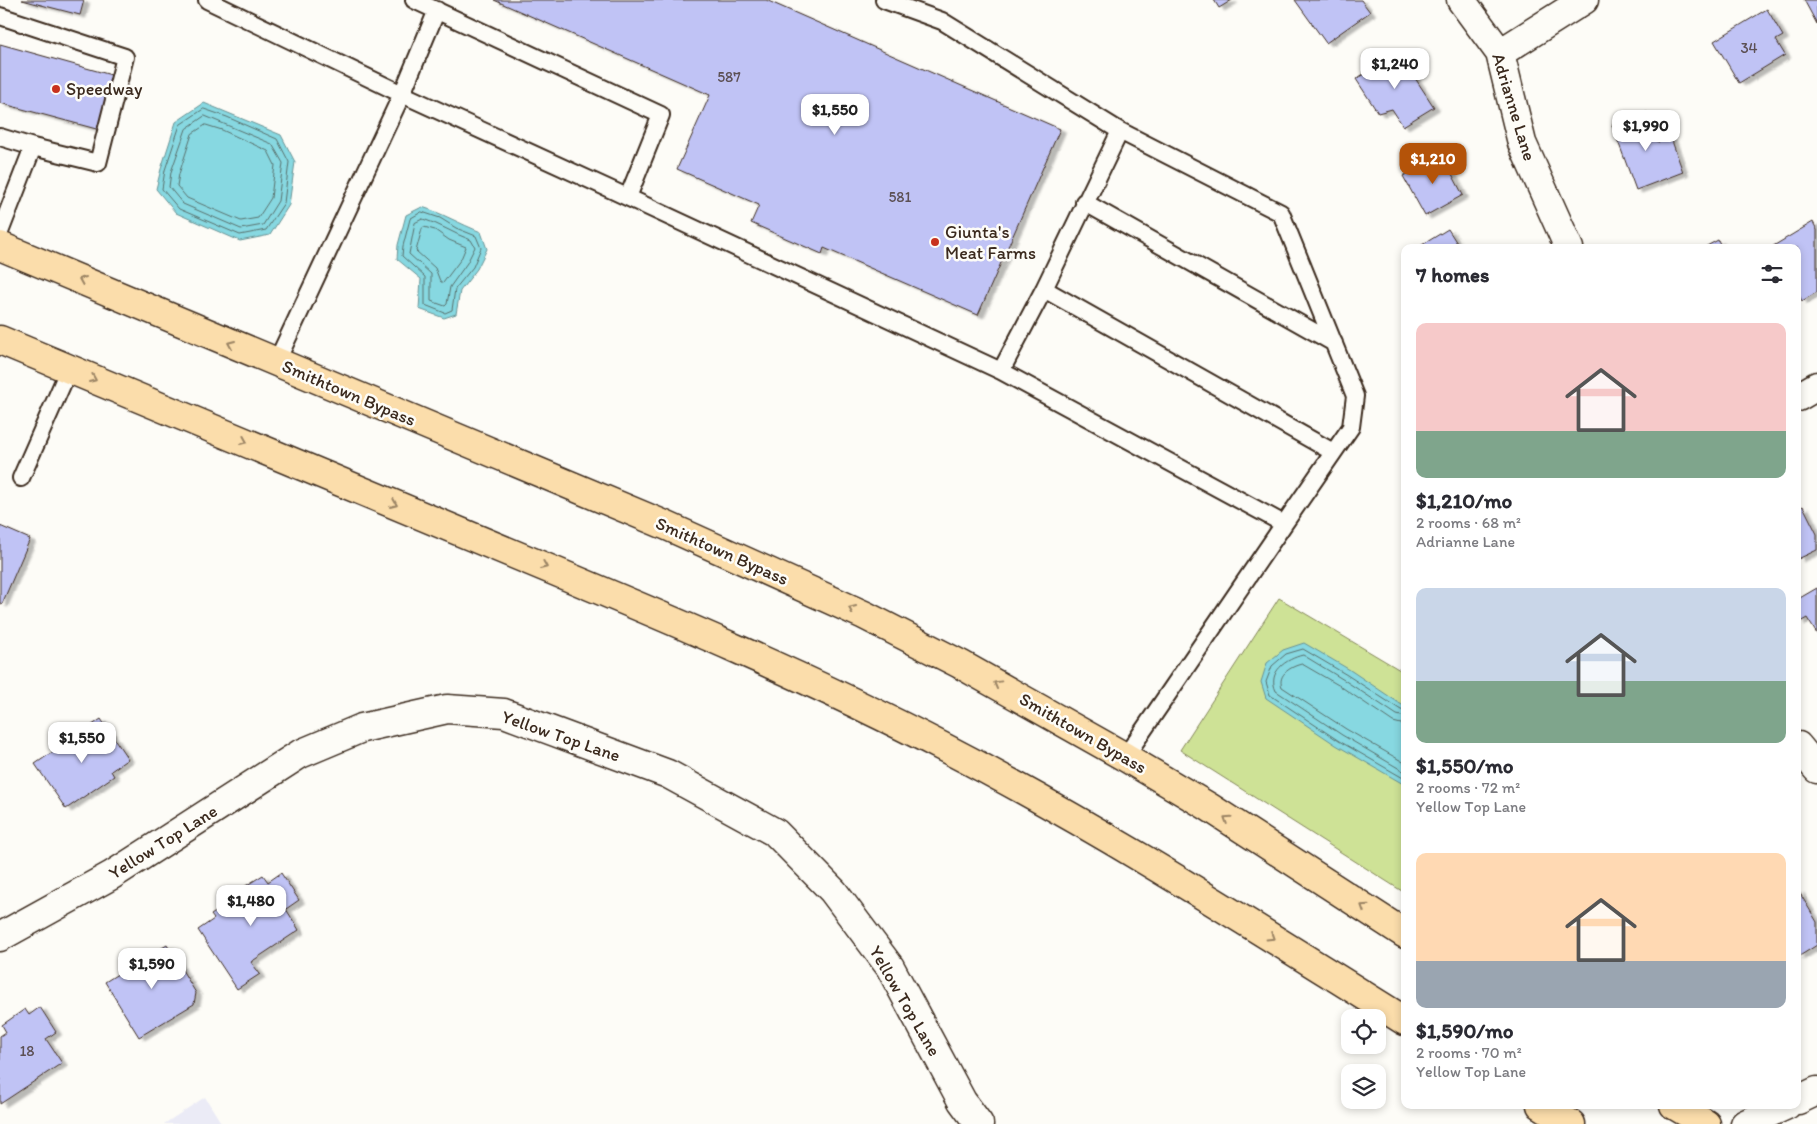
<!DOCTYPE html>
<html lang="en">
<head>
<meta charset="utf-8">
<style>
	body { margin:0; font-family:Itim,sans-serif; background:#f2f2f3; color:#2b2b33; height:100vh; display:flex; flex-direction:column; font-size:19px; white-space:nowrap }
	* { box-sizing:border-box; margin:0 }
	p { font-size:16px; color:#7c7c81 }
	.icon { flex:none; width:28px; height:28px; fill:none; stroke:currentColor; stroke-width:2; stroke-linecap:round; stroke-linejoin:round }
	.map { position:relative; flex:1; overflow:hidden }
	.side { position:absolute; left:1401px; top:244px; width:400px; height:865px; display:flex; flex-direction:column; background:#fff; border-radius:10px; box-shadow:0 2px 8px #0003 }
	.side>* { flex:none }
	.controls { position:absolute; left:1341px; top:1009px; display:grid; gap:10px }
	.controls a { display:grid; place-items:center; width:45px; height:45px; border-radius:10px; background:#fff; box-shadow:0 2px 8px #0003; font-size:25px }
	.price { position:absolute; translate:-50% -42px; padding:0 11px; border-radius:10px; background:#fff; color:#222; font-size:16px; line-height:32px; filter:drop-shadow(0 1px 2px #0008) }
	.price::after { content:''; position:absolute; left:50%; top:30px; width:15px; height:11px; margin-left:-8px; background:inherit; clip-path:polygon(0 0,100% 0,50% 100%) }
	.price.active { background:#b45309; color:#fff }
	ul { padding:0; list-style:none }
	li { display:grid; align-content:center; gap:10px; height:265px; padding:0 15px }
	li span { display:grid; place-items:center; height:155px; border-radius:10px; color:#555 }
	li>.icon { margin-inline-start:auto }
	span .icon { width:90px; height:90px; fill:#fffc; stroke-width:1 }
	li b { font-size:21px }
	h2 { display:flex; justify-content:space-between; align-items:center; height:60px; padding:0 15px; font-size:21px }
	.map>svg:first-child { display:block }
	.built { fill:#ebebf6 }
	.green { fill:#cee296; stroke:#84865a }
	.water { fill:#87d8e1; stroke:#699293 }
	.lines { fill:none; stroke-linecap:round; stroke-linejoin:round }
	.shore { stroke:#59706c; stroke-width:1 }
	.building { fill:#c0c3f5; stroke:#3b2a1e; filter:url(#shadow) }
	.service-casing { stroke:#3b2a1e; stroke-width:20 }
	.minor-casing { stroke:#3b2a1e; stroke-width:31 }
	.trunk-casing { stroke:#3b2a1e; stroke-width:31 }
	.service { stroke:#fdfcf7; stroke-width:16 }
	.minor { stroke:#fdfcf7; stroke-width:28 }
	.trunk { stroke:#fbddab; stroke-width:28 }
	.oneway { stroke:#9b8464 }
	.poi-dot { fill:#c8321e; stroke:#fdfcf7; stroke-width:2 }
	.labels { text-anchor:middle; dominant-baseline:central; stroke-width:5; stroke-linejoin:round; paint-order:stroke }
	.number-label { font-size:15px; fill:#5c5054 }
	.poi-label { font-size:18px; fill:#3b2a1e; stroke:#fdfcf7; text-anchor:start }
	.street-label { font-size:18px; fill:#3b2a1e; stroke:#fdfcf7 }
</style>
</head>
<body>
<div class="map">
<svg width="1817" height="1124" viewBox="0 0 1817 1124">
	<defs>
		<filter id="shadow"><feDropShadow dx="5.5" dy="3" stdDeviation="1" flood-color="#0004"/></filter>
	</defs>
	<rect width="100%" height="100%" fill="#fdfcf7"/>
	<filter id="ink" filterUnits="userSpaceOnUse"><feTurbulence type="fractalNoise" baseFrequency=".02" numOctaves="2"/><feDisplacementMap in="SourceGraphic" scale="10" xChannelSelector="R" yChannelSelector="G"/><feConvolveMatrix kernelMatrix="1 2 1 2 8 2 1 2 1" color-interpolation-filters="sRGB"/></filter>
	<g filter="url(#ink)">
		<path class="built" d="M205,1097L222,1124H164Z"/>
		<path class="green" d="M1279,598L1405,673V893L1180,750Z"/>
		<path class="water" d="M204,103L281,135L295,162L289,205L270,235L240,241L176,213L156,189L161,169L176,122Z
			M422,207C442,213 460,224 481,232L487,249L477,269L460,291L456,314L444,318L419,309L421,279L397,259L398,245L406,215Z
			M1304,643L1350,670L1405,707V785L1336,745L1266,698L1261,682L1267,663L1283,650Z"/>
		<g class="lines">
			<path class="shore" d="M204,109L227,117L277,139L289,162L284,203L266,230L240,235L179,209L162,189L165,170L180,125Z
				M205,116L272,144L283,163L278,201L263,225L241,229L183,204L169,187L171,172L186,129Z
				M206,125L222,130L268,151L275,165L271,198L258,218L241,221L187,198L177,186L179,174L192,134Z
				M422,212L440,218L456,228L476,236L481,248L473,267L455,289L452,310L445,313L425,305V277L402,256L403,246L410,219Z
				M423,219C440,224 454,234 471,240L475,247L467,263L450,287L447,304L445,306L431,301V274L409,254L415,223Z
				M424,227L435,230L449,240L466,247L461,259L443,283L440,281L435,268L416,251L422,229Z
				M1405,711L1401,710L1347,675L1303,649L1286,654L1272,666L1266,682L1270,695L1339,741L1405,779
				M1405,717L1397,715L1344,680L1303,655C1286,659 1267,672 1276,691L1342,735L1405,772
				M1405,725L1393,722L1340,686L1302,664C1292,666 1277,674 1282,687L1346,729L1405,763"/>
		</g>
		<path class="building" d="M22,0H84L80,15Z
			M494,0H766L1060,129L978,315L824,248L822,254L751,223L759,205L677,169L710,95Z
			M1214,0H1232L1219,8Z
			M1295,0H1361L1370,12L1326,43Z
			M1804,0H1817V24Z
			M1767,9L1783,36L1776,40L1785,55L1739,83L1714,41Z
			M0,44L115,76L100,130L0,103Z
			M1398,52L1434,107L1403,126L1392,109L1378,113L1356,79Z
			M1647,112L1658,142L1671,138L1683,172L1636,190L1612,125Z
			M1442,155L1463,195L1425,216L1403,176Z
			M1813,222L1817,230V292L1802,301L1798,293V248H1770Z
			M1448,229L1460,248H1417Z
			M1718,240L1722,248H1703Z
			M1803,506L1817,534V550L1798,559V509Z
			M0,526L30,539L2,604L0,603Z
			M1817,588V634L1807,618L1800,622L1798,617V599Z
			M101,719L128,759L111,771L114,776L66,809L35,764Z
			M281,873L299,900L286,909L299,930L251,962L260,974L237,989L198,930L214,919L211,915L226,905L230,910L243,902L236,892L263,875L268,882Z
			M1798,890L1817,922V945L1798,957Z
			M167,945L196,993L194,1004L139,1037L105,982L129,967L127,964L141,956L143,959Z
			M40,1007L56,1032L46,1039L62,1063L0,1104V1036L6,1032L2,1025L25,1009L29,1015Z"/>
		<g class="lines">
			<defs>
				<path id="service" d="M207,0L402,94L614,191L1001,371L1284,524L1125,757
					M414,0L661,115L628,197
					M884,0L942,21L1120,131L1044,289L1001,371
					M0,16L125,57L98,163L33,147
					M1120,131L1281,213L1355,396L1351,427L1284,524
					M0,137L33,147L0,232
					M1084,202L1334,343
					M1044,289L1333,452
					M276,363L402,94L437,10
					M21,478L69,369"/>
				<path id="minor" d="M1461,0L1500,53L1522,143L1569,248
					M1500,53L1584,0
					M1798,397L1817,386
					M1798,746L1817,769
					M0,937L112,875L300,754L362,728L447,709L504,713L668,774L776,833L833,891L890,967L962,1101L979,1124
					M1798,1100L1817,1091
					M1745,1124L1787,1105"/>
				<path id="trunk" d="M0,246L665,525L864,615L960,664L1125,757L1209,807L1405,934
					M0,340C174,413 349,484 523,558C665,617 808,677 945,748C1104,830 1254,927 1405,1021
					M1541,1105L1571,1124
					M1674,1105L1706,1124"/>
			</defs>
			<use href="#service" class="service-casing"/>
			<use href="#minor" class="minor-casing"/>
			<use href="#trunk" class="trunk-casing"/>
			<use href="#service" class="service"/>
			<use href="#minor" class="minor"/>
			<use href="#trunk" class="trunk"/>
		</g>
		<defs><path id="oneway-chevron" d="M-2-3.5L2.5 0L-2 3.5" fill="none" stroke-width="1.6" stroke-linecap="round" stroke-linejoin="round" transform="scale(1.25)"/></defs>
		<g class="oneway">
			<use href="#oneway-chevron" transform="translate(82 280) rotate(-157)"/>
			<use href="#oneway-chevron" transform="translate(231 344) rotate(-157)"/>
			<use href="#oneway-chevron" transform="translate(93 379) rotate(23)"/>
			<use href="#oneway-chevron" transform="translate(244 441) rotate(23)"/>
			<use href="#oneway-chevron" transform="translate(394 504) rotate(23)"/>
			<use href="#oneway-chevron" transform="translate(544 566) rotate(23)"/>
			<use href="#oneway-chevron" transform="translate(852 609) rotate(-155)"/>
			<use href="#oneway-chevron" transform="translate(997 684) rotate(-151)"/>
			<use href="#oneway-chevron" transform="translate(1227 819) rotate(-147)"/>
			<use href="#oneway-chevron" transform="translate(1364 907) rotate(-147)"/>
			<use href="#oneway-chevron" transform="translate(1271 937) rotate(32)"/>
		</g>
	</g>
	<g class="poi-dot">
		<circle cx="56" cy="89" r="5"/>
		<circle cx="935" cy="242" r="5"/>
	</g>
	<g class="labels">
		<g class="number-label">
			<text x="1749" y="48">34</text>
			<text x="729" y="77">587</text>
			<text x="900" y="197">581</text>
			<text x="27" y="1051">18</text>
		</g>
		<g class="poi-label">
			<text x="66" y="89">Speedway</text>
			<text x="945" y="232">Giunta's<tspan x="945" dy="21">Meat Farms</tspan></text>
		</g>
		<g class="street-label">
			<text transform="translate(1514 107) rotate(73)">Adrianne Lane</text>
			<text transform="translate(349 393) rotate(23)">Smithtown Bypass</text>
			<text transform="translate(722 551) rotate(24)">Smithtown Bypass</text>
			<text transform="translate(1083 733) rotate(30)">Smithtown Bypass</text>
			<text transform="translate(561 736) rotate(19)">Yellow Top Lane</text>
			<text transform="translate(163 842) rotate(-32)">Yellow Top Lane</text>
			<text transform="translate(905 1001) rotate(60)">Yellow Top Lane</text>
		</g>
	</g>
</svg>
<div class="controls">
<a><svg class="icon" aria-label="locate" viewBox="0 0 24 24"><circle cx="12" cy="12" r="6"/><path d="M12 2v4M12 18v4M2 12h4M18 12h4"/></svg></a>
<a><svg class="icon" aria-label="layers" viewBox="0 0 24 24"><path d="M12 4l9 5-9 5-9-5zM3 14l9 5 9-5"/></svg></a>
</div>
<b class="price" style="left:1395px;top:90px">$1,240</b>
<b class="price" style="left:835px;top:136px">$1,550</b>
<b class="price" style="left:1646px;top:152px">$1,990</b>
<b class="price active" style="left:1433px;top:185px">$1,210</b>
<b class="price" style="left:82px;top:764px">$1,550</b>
<b class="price" style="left:251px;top:927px">$1,480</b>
<b class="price" style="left:152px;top:990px">$1,590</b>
<section class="side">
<h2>7 homes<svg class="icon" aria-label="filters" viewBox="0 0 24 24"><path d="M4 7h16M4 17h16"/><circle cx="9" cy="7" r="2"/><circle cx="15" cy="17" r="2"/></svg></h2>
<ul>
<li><span style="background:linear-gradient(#f6c9c9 70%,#7fa58c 0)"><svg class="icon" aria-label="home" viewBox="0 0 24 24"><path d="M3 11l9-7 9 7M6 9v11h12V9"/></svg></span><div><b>$1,210/mo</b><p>2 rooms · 68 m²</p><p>Adrianne Lane</p></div></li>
<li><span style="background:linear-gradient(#c9d6e8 60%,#7fa58c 0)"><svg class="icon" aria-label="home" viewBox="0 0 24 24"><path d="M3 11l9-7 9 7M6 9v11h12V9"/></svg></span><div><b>$1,550/mo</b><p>2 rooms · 72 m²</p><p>Yellow Top Lane</p></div></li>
<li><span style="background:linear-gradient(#ffd9b3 70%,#9aa5b1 0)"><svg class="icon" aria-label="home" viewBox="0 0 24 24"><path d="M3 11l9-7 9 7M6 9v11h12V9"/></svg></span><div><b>$1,590/mo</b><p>2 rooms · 70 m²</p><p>Yellow Top Lane</p></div></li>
</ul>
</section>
</div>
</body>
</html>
